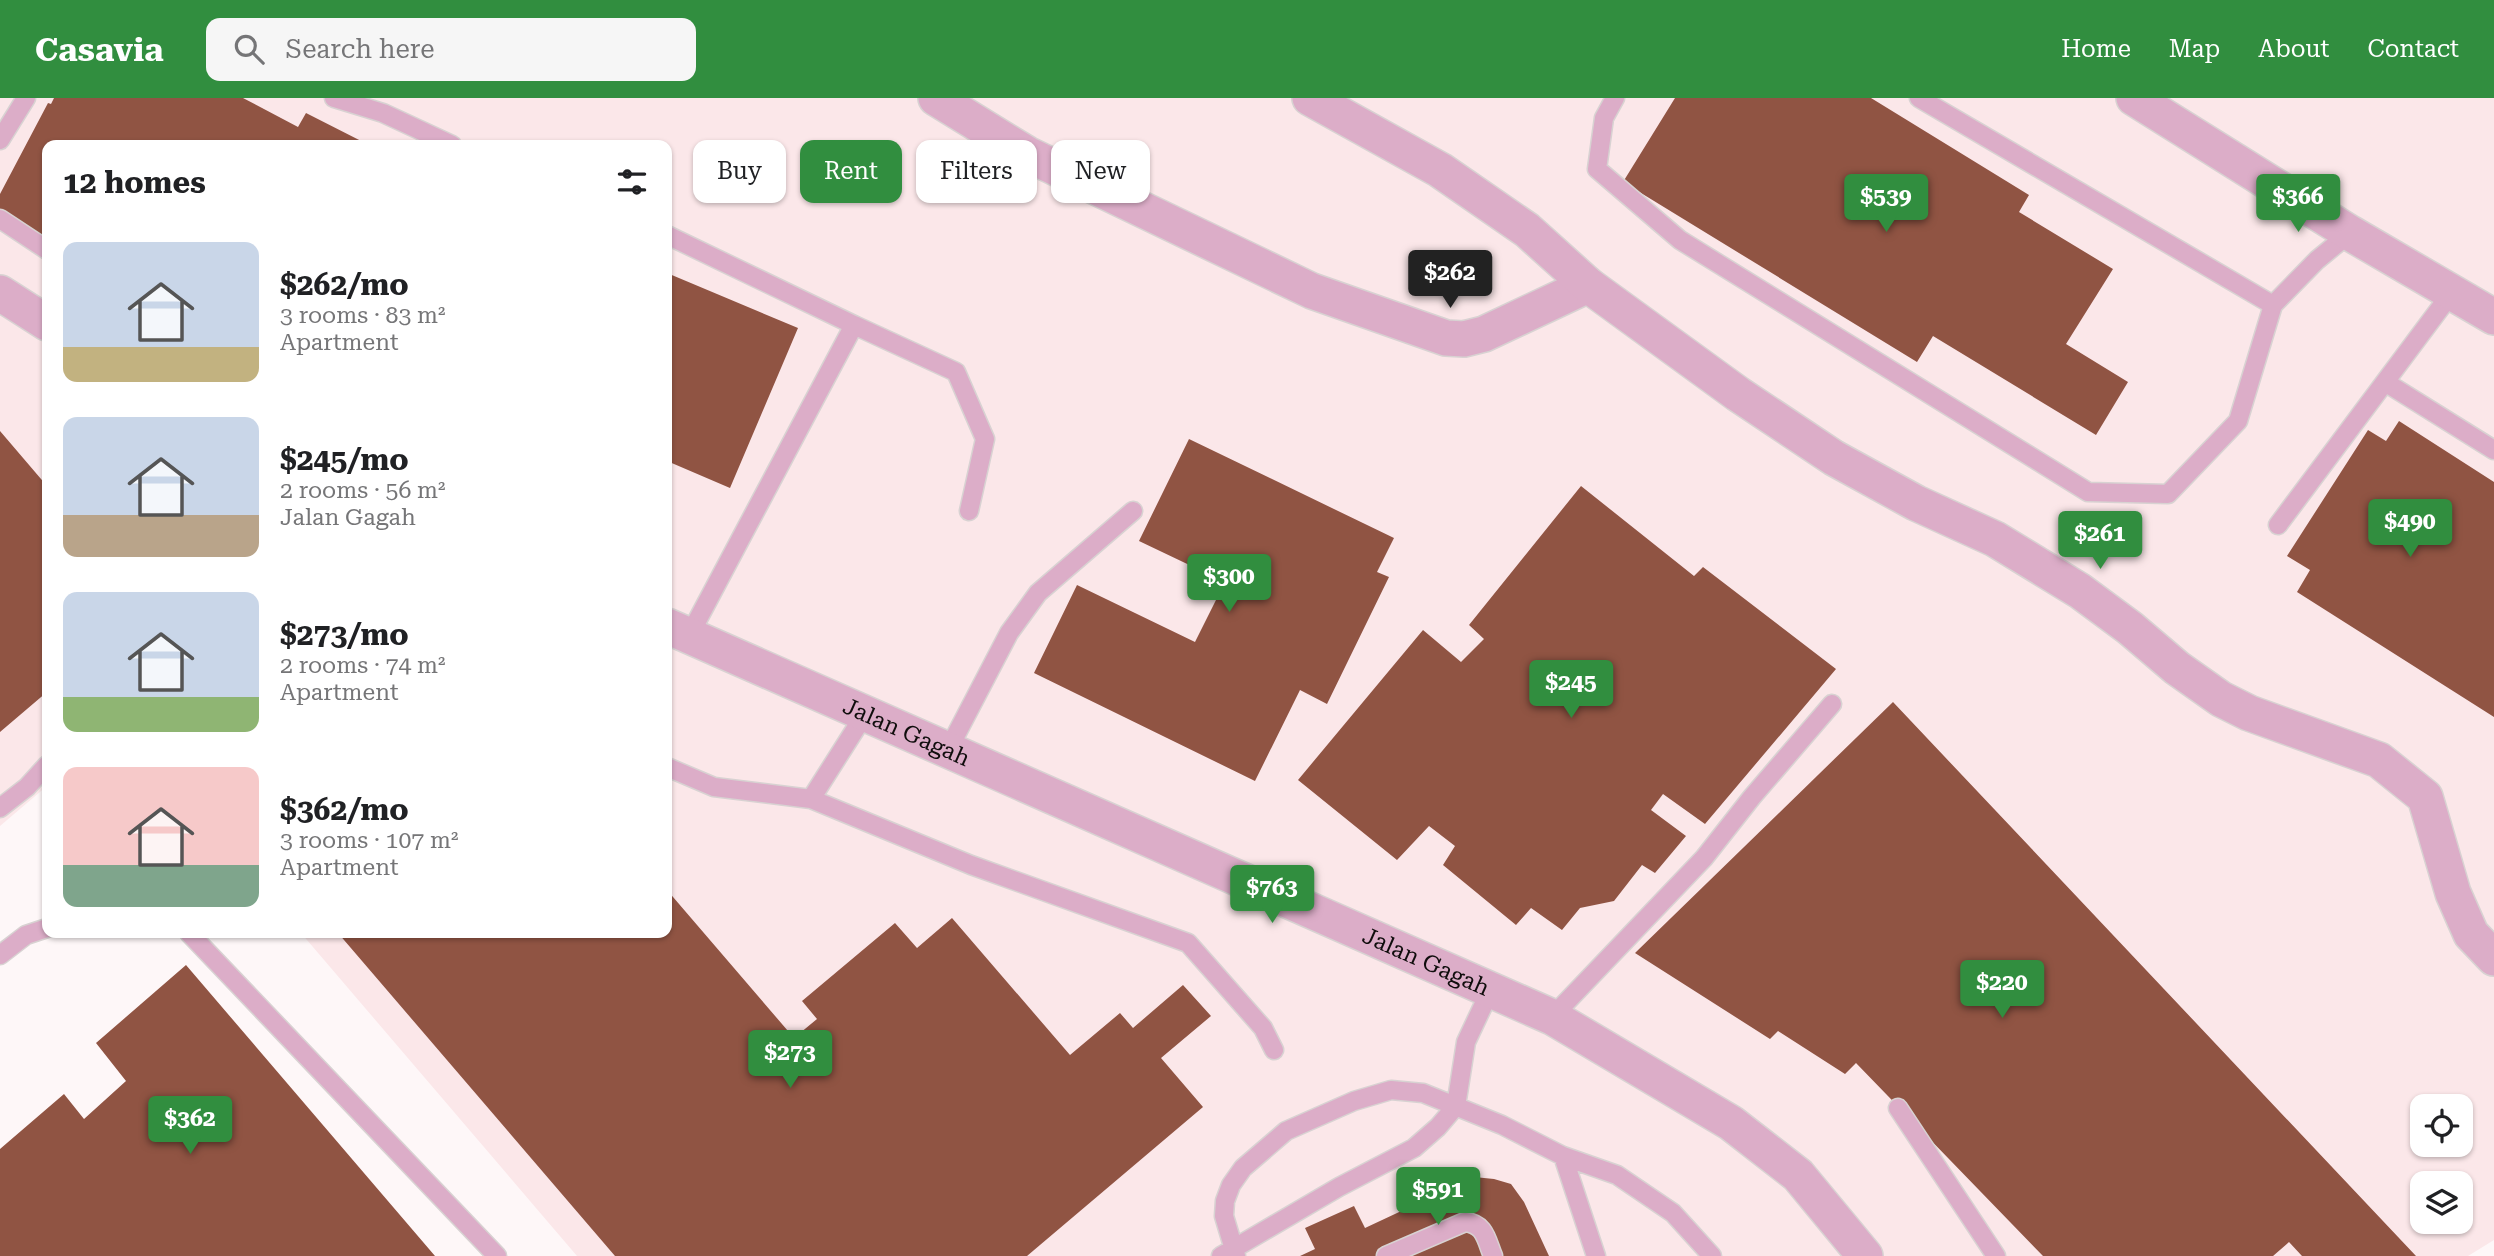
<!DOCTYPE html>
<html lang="en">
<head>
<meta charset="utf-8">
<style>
	body { margin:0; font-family:"Roboto Serif",serif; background:#f6f6f6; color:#202124; height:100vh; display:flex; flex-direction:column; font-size:26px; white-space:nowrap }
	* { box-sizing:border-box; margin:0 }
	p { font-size:23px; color:#757577 }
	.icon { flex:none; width:38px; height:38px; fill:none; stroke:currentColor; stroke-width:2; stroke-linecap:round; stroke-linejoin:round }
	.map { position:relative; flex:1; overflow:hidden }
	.drawer { position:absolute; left:42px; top:42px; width:630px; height:798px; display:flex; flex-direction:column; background:#fff; border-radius:14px; box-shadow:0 2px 5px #0004 }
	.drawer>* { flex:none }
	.top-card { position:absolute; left:693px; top:42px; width:665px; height:63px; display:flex; gap:14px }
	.fabs { position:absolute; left:2410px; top:996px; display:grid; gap:14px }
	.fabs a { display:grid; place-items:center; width:63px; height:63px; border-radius:14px; background:#fff; box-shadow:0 2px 5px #0004; font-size:35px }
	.price { position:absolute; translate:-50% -60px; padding:0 16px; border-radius:7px; background:#318e3f; color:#fff; font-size:23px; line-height:46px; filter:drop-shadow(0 2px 4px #0008) }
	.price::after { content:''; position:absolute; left:50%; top:42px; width:21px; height:16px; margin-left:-10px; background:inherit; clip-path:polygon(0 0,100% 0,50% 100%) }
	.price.active { background:#222; color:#fff }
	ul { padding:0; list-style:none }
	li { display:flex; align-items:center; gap:21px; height:175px; padding:0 21px }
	li span { display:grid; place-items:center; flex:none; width:196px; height:140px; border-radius:14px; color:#555 }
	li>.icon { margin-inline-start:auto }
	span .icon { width:84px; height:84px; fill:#fffc; stroke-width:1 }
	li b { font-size:30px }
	h2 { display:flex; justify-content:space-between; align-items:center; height:84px; padding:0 21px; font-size:30px }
	.chip { padding:0 24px; border-radius:14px; background:#fff; box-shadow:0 2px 5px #0004; font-size:24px; line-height:63px }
	.chip.active { background:#318e3f; color:#fff }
	header { display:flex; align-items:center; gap:42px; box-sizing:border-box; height:98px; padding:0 35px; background:#318e3f; color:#fff }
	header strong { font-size:33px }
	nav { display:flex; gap:38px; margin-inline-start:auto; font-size:24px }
	.search { width:490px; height:63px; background:#f6f6f6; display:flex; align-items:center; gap:18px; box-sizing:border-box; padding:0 24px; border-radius:14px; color:#757577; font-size:26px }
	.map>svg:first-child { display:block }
	.built { fill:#fbe7e9; fill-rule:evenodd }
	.building { fill:#905443 }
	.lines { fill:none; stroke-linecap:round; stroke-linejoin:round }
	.service-casing { stroke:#d8d2d2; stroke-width:21 }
	.minor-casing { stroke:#d8d2d2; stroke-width:38 }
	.service { stroke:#dcadc8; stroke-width:18 }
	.minor { stroke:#dcadc8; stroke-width:35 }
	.labels { text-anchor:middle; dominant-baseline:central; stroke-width:7; stroke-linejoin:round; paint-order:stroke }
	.street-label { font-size:23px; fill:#100d0d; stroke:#fef7f8 }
</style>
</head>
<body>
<header>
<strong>Casavia</strong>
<div class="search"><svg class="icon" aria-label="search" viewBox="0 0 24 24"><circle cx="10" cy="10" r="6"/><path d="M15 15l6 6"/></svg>Search here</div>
<nav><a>Home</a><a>Map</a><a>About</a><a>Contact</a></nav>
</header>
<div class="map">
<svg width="2494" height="1158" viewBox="0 0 2494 1158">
	<rect width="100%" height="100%" fill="#fef7f8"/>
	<path class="built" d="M0,0H2494V1142L2468,1158H577L301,835H667V47H47V688L0,728ZM2422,1008H2460V1046H2422ZM2422,1085H2460V1124H2422Z"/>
	<path class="building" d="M54,0H243L298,29L306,15L369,47H47V141L0,117V96L48,5L51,6Z
		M1675,0H1871L2029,97L2019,114L2113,171L2066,246L2128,284L2096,337L1933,238L1917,264L1623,84Z
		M667,175L798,230L730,390L667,363Z
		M2399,323L2494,384V619L2297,494L2310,472L2287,458L2368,332L2386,343Z
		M0,333L47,388V594L0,634Z
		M1189,341L1394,440L1377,474L1389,479L1327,606L1300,592L1255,683L1034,575L1077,487L1195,544L1225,484L1139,443Z
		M1581,388L1694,478L1703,469L1836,571L1705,726L1663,696L1651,712L1686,738L1655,775L1642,767L1614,803L1580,810L1562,832L1531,810L1516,827L1443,767L1455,748L1429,728L1397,762L1298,682L1423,532L1461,564L1484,541L1469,527Z
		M1893,604L2416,1158H2302L2289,1144L2273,1158H2043L1856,965L1845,976L1778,933L1770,941L1635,855Z
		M667,792L794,940L817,921L802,903L895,825L917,850L952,820L1070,957L1120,915L1133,930L1183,887L1211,918L1161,960L1203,1009L1027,1158H615L338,835H667Z
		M186,867L435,1158H0V1051L64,996L84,1021L126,983L96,945Z
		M1474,1079L1494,1081L1511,1086L1524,1104L1549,1158H1300L1315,1151L1305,1130L1354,1108L1365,1130Z"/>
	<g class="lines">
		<defs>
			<path id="service" d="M334,0L383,15L452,47
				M1615,0L1604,20L1597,71L1680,142L2088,394L2168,396L2238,323L2273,207L2317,162L2350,135
				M1919,0L2273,207
				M0,42L26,0
				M0,121L47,152
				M667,137L854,227
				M2385,284L2494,352
				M2278,427L2453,193
				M689,538L854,227L956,274L985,341L969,413
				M948,652L1009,535L1038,495L1133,413
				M667,669L714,689L811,701L865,616
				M811,701L971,767L1188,845L1263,930L1274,952
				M0,710L27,689L47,667
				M189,835L497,1158
				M0,857L26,837L47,830
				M1552,919L1704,760L1752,699L1832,606
				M1898,1010L1996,1158
				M1563,1058L1596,1158
				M1221,1158L1339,1089L1414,1050L1438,1029L1456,1008L1466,944L1490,893
				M1236,1158L1224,1118L1225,1103L1231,1087L1243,1070L1286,1033L1354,1003L1391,992L1423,995L1502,1027L1563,1058L1617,1077L1673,1115L1712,1158
				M1386,1158L1465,1124C1485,1126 1486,1141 1493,1158"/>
			<g id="minor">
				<path d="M936,0L1027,56L1312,193L1446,240L1464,241L1484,236L1588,187"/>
				<path d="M1310,0L1440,72L1527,132L1588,187L1738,296L1834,360L1916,405L1995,441L2080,493L2130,530L2177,570L2221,601L2249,615L2379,662L2425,699L2453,795L2471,836L2494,860"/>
				<path d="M2134,0L2350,135L2494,219"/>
				<path d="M0,195L47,225"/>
				<path id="s1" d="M667,528L1552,919L1731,1025L1798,1077L1865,1158"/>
			</g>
		</defs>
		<use href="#service" class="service-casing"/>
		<use href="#minor" class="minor-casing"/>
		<use href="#service" class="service"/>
		<use href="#minor" class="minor"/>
	</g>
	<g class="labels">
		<g class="street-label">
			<text stroke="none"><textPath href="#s1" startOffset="262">Jalan Gagah</textPath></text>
			<text stroke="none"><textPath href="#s1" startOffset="830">Jalan Gagah</textPath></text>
		</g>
	</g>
</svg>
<div class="fabs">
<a><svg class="icon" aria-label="locate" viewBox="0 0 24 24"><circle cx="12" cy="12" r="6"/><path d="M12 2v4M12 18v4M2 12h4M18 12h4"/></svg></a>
<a><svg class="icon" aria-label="layers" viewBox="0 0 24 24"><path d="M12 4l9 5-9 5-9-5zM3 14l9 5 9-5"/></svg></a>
</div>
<b class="price" style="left:1886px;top:136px">$539</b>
<b class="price" style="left:2298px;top:136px">$366</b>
<b class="price active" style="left:1450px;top:212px">$262</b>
<b class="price" style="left:2410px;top:461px">$490</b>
<b class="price" style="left:2100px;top:473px">$261</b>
<b class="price" style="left:1229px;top:516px">$300</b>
<b class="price" style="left:1571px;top:622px">$245</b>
<b class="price" style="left:1272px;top:827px">$763</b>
<b class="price" style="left:2002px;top:922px">$220</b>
<b class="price" style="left:790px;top:992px">$273</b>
<b class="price" style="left:190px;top:1058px">$362</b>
<b class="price" style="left:1438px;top:1129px">$591</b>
<div class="top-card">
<a class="chip">Buy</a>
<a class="chip active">Rent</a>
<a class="chip">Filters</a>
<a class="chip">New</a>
</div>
<section class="drawer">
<h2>12 homes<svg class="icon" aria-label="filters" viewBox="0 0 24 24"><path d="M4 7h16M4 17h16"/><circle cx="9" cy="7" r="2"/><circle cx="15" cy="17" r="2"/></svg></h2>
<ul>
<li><span style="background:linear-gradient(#c9d6e8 75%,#c2b280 0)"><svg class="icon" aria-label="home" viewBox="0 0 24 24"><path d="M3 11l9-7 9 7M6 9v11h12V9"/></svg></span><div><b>$262/mo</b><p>3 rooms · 83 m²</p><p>Apartment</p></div></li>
<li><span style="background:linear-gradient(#c9d6e8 70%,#b9a48a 0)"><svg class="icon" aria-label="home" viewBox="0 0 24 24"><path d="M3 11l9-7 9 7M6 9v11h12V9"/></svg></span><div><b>$245/mo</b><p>2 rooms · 56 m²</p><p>Jalan Gagah</p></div></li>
<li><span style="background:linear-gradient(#c9d6e8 75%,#8fb573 0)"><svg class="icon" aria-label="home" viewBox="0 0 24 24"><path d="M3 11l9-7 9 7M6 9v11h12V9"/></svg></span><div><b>$273/mo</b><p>2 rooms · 74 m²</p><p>Apartment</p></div></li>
<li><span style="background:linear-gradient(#f6c9c9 70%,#7fa58c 0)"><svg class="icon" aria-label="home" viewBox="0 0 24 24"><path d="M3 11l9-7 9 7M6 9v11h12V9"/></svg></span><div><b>$362/mo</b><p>3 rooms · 107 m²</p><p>Apartment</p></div></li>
</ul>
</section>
</div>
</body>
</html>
